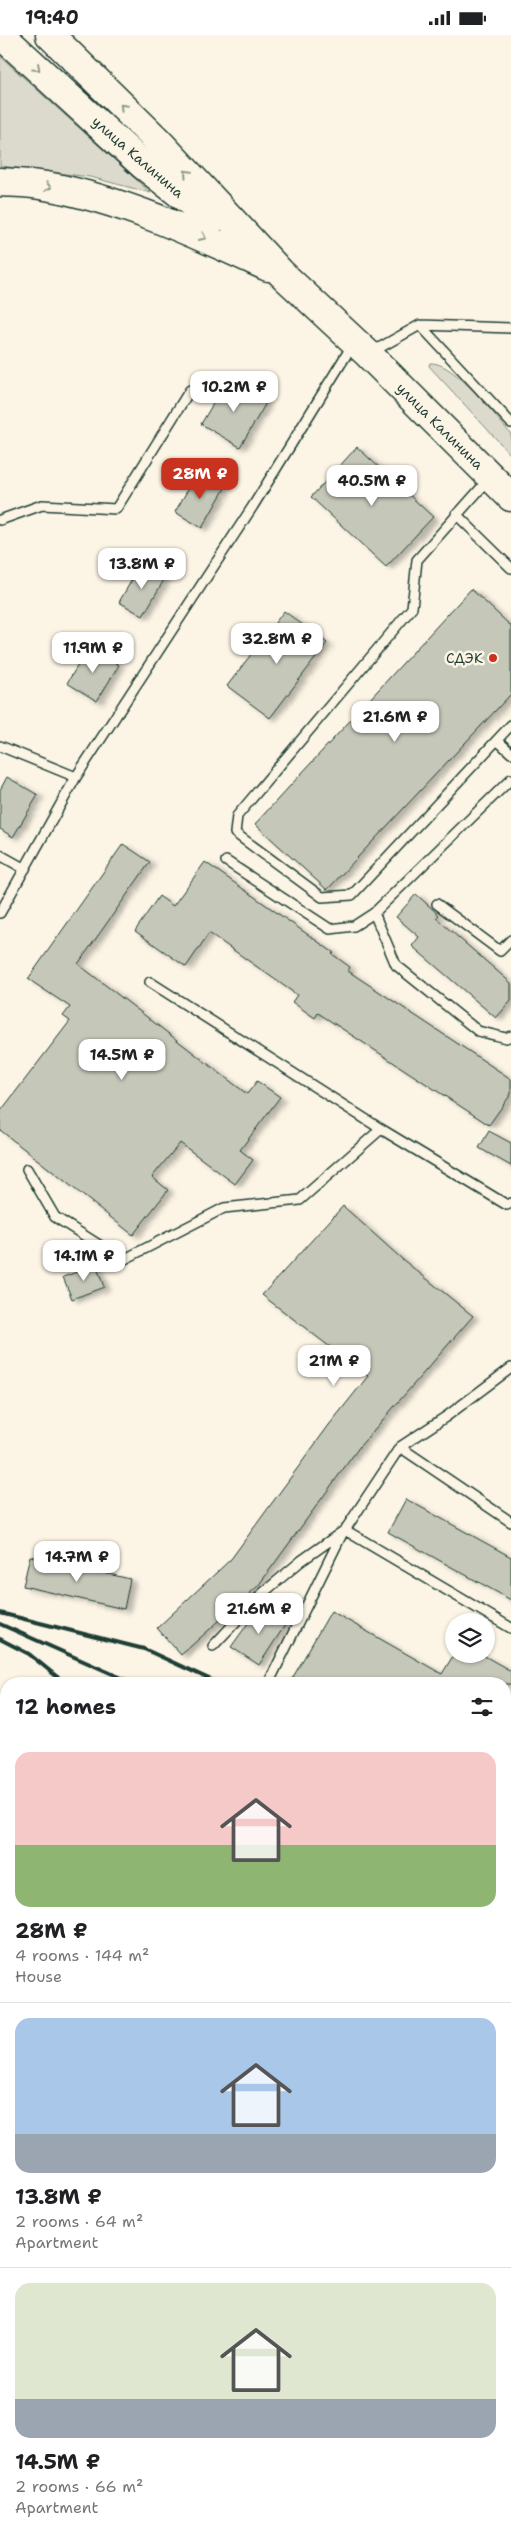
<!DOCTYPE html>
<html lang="en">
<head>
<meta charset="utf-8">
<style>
	body { margin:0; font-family:"Shantell Sans",sans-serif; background:#f6f6f6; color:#202124; height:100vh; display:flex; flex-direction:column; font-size:19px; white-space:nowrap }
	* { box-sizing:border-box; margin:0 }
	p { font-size:16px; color:#757577 }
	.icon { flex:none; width:28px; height:28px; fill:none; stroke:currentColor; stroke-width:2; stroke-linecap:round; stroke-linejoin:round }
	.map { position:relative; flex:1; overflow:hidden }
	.drawer { position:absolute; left:0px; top:1642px; width:511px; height:866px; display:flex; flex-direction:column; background:#fff; border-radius:20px 20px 0 0; box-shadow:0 1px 4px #0004 }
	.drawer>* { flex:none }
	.buttons { position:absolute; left:445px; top:1578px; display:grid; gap:10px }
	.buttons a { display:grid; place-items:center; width:50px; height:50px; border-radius:50%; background:#fff; box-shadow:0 1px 4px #0004; font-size:25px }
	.price { position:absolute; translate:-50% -42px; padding:0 11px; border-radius:10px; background:#fff; color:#222; font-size:16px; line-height:32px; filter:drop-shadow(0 1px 2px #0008) }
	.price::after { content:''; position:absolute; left:50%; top:30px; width:15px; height:11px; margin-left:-8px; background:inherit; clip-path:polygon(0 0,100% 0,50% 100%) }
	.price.selected { background:#c8321e; color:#fff }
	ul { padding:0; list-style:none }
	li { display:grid; align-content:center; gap:10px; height:265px; padding:0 15px }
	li+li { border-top:1px solid #e0e0e0 }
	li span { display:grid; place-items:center; height:155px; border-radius:15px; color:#555 }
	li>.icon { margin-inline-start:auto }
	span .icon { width:90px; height:90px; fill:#fffc; stroke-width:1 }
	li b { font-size:21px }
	h2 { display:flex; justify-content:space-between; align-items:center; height:60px; padding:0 15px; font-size:21px }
	.status { display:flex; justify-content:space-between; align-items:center; height:35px; padding:0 25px; background:#fff; direction:ltr }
	.status svg { height:14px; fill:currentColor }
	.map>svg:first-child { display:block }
	.built { fill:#ece7d8 }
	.green { fill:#dcdacc; stroke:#7e8c80 }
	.building { fill:#c5c7b9; stroke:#1f3d34; filter:url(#shadow) }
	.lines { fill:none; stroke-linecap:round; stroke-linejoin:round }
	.service-casing { stroke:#1f3d34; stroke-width:12 }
	.primary-casing { stroke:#1f3d34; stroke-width:31 }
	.service { stroke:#fcf5e5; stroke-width:9 }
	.primary { stroke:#fcf5e5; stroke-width:28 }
	.rail { stroke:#1f3d34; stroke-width:4 }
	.oneway { stroke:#8e998c }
	.poi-dot { fill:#c8321e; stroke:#fcf5e5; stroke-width:2 }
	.labels { text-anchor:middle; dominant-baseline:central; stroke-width:5; stroke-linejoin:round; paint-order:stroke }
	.street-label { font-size:14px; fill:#1f3d34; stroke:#fcf5e5 }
	.poi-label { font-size:14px; fill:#1f3d34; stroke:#fcf5e5; text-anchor:end }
</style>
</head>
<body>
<div class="status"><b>19:40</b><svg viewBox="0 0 49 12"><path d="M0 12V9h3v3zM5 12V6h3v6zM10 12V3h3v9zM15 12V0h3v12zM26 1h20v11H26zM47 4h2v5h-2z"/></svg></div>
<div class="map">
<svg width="511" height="2508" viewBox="0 0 511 2508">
	<defs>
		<filter id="shadow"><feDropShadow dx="5.5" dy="3" stdDeviation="2.5" flood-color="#0004"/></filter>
	</defs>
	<rect width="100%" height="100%" fill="#fcf5e5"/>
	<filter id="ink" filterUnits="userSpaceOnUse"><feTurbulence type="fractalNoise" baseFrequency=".02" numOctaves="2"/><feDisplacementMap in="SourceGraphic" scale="10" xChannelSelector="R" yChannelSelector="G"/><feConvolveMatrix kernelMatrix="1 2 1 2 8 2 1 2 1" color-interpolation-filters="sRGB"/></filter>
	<g filter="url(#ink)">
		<path class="built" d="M0,2074L6,2079V2502H505V2485L511,2490V2508H0Z"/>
		<path class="green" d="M0,21L151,158L90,142L0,131Z
			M430,328C454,326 495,381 511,399V420L429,331Z"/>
		<path class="building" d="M227,345L266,368L240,412L201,389Z
			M357,412L433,482L386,532L311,462Z
			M198,437L225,453L202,493L175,477Z
			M141,529L165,543L143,581L119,567Z
			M471,554L511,591V659L327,855L255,789Z
			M284,576L327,608L270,683L227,651Z
			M89,612L119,630L97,666L67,648Z
			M7,742L38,760L13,802L0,794V755Z
			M123,809L150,827L78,929L247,1059L257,1046L280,1062L240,1115L253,1125L235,1149L180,1108L152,1142L168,1155L133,1200L0,1095V1077L70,986L63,981L70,972L28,944Z
			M205,827L334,918L332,919L350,932L348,936L511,1044V1059L489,1090L318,978L315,983L292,967L297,960L209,898L186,932L135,896L159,861L173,871Z
			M416,859L439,880L436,883L511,948V966L496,983L412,911L419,902L396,882Z
			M489,1096L511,1108V1131L479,1113Z
			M343,1171L402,1224L473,1281L360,1411L258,1551L181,1620L157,1593L231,1524L329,1390L368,1341L262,1260Z
			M96,1230L104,1252L72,1264L63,1242Z
			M406,1464L511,1522V1565L388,1497Z
			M30,1521L130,1544L124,1574L23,1551Z
			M261,1570L287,1587L259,1630L231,1612Z
			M331,1576L442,1639L454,1619H481L511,1636V1649H289Z"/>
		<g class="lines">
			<defs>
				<path id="service" d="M420,290L511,388
					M370,318L420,290L511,293
					M489,444L417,525L412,573L237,781L235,798L322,862L352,860L511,690
					M456,479L511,533
					M0,485L42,470L116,474L190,355
					M497,705L511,718
					M0,711L76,742
					M0,820L25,834
					M226,826L330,894L354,891L374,878L511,744
					M437,869L500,916L511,905
					M0,878L76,742L253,471L353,309
					M374,878L396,930L478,996L506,1003L511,1001
					M150,947L381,1094
					M27,1134L55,1182L123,1225L224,1173L300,1165L381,1094L507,1170L511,1168
					M511,1333L447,1381L400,1412L345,1495L511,1593
					M400,1412L511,1487
					M213,1611L263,1558L301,1526L345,1495
					M268,1649L343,1497"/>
				<path id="primary" d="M1,0L143,130L212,184
					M50,0L158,106L281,238L368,319L511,462
					M0,147C15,148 31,148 46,151C124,165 196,199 268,232"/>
			</defs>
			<use href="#service" class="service-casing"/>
			<use href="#primary" class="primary-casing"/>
			<use href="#service" class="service"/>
			<use href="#primary" class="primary"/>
			<path class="rail" d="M0,1578L144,1614L220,1649
				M0,1589L135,1649
				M0,1604L29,1619L66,1649
				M505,1816L511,1819
				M0,1821L6,1825
				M0,1846L6,1850
				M505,1860L511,1864
				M0,1861L6,1865
				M0,1912L6,1916
				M0,1939L6,1945
				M505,1953L511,1957
				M505,2117L511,2120
				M505,2136L511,2140
				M505,2151L511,2154
				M505,2202L511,2206
				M0,2404L6,2429
				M505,2452L511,2457
				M43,2502L47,2508"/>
		</g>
		<defs><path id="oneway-chevron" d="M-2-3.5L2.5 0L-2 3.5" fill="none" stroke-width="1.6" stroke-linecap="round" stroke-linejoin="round" transform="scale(1.25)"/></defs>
		<g class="oneway">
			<use href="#oneway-chevron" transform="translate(37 33) rotate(43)"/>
			<use href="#oneway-chevron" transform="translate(123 72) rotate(-135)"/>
			<use href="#oneway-chevron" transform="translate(187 138) rotate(-133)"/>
			<use href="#oneway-chevron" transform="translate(48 152) rotate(11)"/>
			<use href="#oneway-chevron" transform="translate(203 202) rotate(25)"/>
		</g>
	</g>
	<circle class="poi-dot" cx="493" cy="623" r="5"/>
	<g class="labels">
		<g class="street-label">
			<text transform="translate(138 122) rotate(41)">улица Калинина</text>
			<text transform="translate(440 391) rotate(45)">улица Калинина</text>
		</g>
		<g class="poi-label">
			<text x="483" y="623">СДЭК</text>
		</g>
	</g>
</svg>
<div class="buttons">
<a><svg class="icon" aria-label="layers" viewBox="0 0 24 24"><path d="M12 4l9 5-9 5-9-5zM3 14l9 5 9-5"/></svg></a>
</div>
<b class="price" style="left:234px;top:378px">10.2M ₽</b>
<b class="price selected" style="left:200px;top:465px">28M ₽</b>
<b class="price" style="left:372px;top:472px">40.5M ₽</b>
<b class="price" style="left:142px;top:555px">13.8M ₽</b>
<b class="price" style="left:277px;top:630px">32.8M ₽</b>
<b class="price" style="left:93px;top:639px">11.9M ₽</b>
<b class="price" style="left:395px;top:708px">21.6M ₽</b>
<b class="price" style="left:122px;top:1046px">14.5M ₽</b>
<b class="price" style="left:84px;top:1247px">14.1M ₽</b>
<b class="price" style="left:334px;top:1352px">21M ₽</b>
<b class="price" style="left:77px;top:1548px">14.7M ₽</b>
<b class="price" style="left:259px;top:1600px">21.6M ₽</b>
<section class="drawer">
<h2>12 homes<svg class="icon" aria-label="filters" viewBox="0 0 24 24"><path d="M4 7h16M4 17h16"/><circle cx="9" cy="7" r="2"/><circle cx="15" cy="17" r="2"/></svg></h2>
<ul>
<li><span style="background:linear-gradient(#f6c9c9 60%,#8fb573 0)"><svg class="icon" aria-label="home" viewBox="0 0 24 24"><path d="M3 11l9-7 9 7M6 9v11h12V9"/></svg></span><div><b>28M ₽</b><p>4 rooms · 144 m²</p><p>House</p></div></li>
<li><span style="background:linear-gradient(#a9c7e8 75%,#9aa5b1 0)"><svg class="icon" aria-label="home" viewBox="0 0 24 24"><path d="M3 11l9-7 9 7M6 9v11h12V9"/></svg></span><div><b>13.8M ₽</b><p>2 rooms · 64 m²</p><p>Apartment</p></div></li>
<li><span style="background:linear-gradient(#dfe7d0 75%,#9aa5b1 0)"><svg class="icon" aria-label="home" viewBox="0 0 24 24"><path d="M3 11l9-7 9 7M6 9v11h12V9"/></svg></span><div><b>14.5M ₽</b><p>2 rooms · 66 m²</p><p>Apartment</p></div></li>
</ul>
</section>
</div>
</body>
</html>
